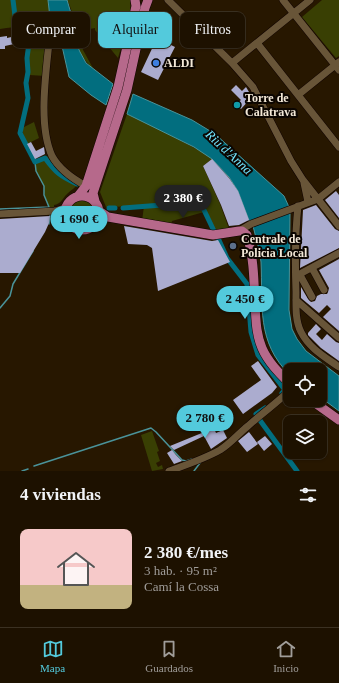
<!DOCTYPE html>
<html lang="es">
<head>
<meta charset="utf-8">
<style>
	body { margin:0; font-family:"Times New Roman",serif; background:#2a1f0f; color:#f1f3f6; height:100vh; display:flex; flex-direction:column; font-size:15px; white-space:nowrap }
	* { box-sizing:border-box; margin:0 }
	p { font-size:13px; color:#a09d99 }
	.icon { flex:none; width:22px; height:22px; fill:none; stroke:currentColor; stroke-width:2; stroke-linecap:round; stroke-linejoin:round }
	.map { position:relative; height:471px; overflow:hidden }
	.drawer { display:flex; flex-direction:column; background:#1d1100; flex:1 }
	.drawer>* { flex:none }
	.hud { position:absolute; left:12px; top:12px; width:315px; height:36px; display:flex; gap:8px }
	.controls { position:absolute; left:283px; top:363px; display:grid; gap:8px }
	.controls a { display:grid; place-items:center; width:44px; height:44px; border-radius:8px; background:#1d1100; box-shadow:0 1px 3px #0004,0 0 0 1px #3b3122; font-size:20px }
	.price { position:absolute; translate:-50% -34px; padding:0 9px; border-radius:14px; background:#53cadc; color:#111; font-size:13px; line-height:26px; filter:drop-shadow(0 1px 2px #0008) }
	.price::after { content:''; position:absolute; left:50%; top:24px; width:12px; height:9px; margin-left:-6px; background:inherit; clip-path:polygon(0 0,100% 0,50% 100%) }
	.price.current { background:#222; color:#fff }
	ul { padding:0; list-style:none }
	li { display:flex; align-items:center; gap:12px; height:100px; padding:0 20px }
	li+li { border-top:1px solid #3b3122 }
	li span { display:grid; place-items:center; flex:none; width:112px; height:80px; border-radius:8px; color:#555 }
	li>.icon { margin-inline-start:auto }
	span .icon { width:48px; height:48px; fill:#fffc; stroke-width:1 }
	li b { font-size:17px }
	h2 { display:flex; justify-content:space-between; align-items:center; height:48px; padding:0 20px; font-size:17px }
	.pill { padding:0 14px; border-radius:8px; background:#1d1100; box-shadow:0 1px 3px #0004,0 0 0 1px #3b3122; font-size:14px; line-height:36px }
	.pill.current { background:#53cadc; color:#111 }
	.tabs { display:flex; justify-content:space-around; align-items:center; height:56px; border-top:1px solid #3b3122; background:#1d1100; font-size:11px; color:#a09d99 }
	.tabs a { display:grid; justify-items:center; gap:2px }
	.tabs .current { color:#53cadc }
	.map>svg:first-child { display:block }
	.green { fill:#393f03 }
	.water { fill:#026e7f; stroke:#4a9399 }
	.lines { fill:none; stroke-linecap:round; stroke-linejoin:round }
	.stream { stroke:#4a9399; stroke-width:1.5 }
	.canal { stroke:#026e7f; stroke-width:5 }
	.building { fill:#abaccf }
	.minor-casing { stroke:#100300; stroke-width:8 }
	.major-casing { stroke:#100300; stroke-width:10 }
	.minor { stroke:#685538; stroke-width:7 }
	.major { stroke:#b6698b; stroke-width:9 }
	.shop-dot { fill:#3f7fe0; stroke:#0b0500; stroke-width:1.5 }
	.culture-dot { fill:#0f9aa8; stroke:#0b0500; stroke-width:1.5 }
	.service-dot { fill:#5c6f8a; stroke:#0b0500; stroke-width:1.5 }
	.labels { text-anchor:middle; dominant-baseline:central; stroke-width:4; stroke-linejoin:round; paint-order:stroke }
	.poi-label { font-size:12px; font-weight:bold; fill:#f3e8d7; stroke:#0b0500; text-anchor:start }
	.water-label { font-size:13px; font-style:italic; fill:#73e6ff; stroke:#0b0500 }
</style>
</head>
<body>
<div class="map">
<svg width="339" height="471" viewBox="0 0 339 471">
	<rect width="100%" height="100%" fill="#271700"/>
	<path class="green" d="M0,0H11L15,13L13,0H48L51,27L46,76L29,75L28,54H25C29,48 26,42 24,36H20C15,24 11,28 0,29Z
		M67,0H130C133,18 123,40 118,58L95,30V28L80,31L83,50L94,70C85,61 74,48 73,34C72,31 74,28 74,25C74,17 71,7 67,0Z
		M322,0H339V56L336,58L302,17Z
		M127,114L163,131L202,152L212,159L203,166L220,204L229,229L212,232L204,212L172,221L171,225L142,221L144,206L106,207L100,192Z
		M34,122L39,138L27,144L24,139L22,128Z
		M51,155L79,183C75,188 71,190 67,194C62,199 61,204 54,205V210L50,211L44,193V186L36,171L35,161Z
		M69 213a14 14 0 1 1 28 0a14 14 0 1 1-28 0Z
		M152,431L159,451L157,452L160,461L156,463L158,467L162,465L163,469L152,471L141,435Z"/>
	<path class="water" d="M48,0H67L73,20L72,34L80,52L86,63L113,84L106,105L91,95L69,77L62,46L58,36L51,27Z
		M133,94L192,120L215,134L284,196L289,207L250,223L238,191L229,177L212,159L194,147L127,114Z
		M290,212L289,310L292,329L297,339L306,351L339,376V411L320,397V370H290V375C256,342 263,305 261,262C260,250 256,239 253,226Z"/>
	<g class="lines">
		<path class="stream" d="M35,162L36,171L44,186V195L49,207
			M0,209L49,207
			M49,224L50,215
			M0,308L10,296L13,284L33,251
			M34,466L151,428L156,432L182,460L186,461L192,459
			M22,471L28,469
			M194,471L200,463"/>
		<path class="canal" d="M13,0L15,16L22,33
			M25,36L29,43L27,58L28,72L26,83L28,98L20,133L35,162L45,158C56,173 60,176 77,184
			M109,208H115
			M123,208L175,204L191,200L203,208L214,231
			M218,238L227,258L247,284L251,332L258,355L285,390L282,393
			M256,414L265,408
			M259,419L297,471"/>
	</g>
	<path class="building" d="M7,36V38L16,36L18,46L14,47V44L5,46V49H0V37Z
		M157,38L175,47L158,80L141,72Z
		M236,85L242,91L246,87L252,97L241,109L236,104L241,100L231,90Z
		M31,142L36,151L44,147L45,154L35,159L27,144Z
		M212,159L229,178L238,191L249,220L239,225L229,226L221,205L203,166Z
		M336,191L339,195V218L325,200Z
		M316,205L335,229L339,231V248L300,268L303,210Z
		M50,216L49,223L45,232L20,273H0V219Z
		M124,226L212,241L218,240L230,262L158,291L152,248L147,245L128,244Z
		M339,259V331L323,317L331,309L327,305L319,313L301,298V287L308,299L311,302L315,301L317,296L321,294H327L328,292L329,288L319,270Z
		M316,324L321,329L316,334L322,340L327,334L336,342L339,343V361L321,348L308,335V333Z
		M258,361L277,387L272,393L243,414L233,400L261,380L251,366Z
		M214,428L216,433L223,430L227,438L211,449L204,436L174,450L170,446Z
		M249,432L258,444L247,452L238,441Z
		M265,436L272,444L264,451L257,442Z
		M172,450L176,455L182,461L174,464L167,453Z"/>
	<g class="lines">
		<defs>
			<path id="minor" d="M168,0L232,63L253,87L291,161L303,180L339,226
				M283,0L339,70
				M50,32C47,68 37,123 52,156C59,169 73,179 86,186
				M257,43L339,147
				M232,63L310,0
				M298,95L339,62
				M304,183L308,202
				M298,206C295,234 295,264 296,292C296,306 295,320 301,332C309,348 325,357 339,367
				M55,211L65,217
				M0,214L55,211L65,208
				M239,231L251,224L318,199L339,182
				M312,268L324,290
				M300,275L312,297
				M296,276L339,253
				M296,300L339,338
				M169,471C186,465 204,459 220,450C231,443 238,434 248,426C262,413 277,403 290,390"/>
			<path id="major" d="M65 213a17 17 0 1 1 34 0a17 17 0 1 1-34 0Z
				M78,196L86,186L118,87L136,6L135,0
				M95,201L93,193L127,90L145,8L148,0
				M99,211L108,217L213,235L239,231H242L247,235C254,258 254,282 255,305C256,320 256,334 262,348C268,362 279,373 290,384
				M311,400L339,420"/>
		</defs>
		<use href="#minor" class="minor-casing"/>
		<use href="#major" class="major-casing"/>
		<use href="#minor" class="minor"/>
		<use href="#major" class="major"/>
	</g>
	<circle class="shop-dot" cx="156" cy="63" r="4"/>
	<circle class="culture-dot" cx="237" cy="105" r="4"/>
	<circle class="service-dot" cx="233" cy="246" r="4"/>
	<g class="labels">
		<g class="poi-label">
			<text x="164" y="63">ALDI</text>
			<text x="245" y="98">Torre de<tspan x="245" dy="14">Calatrava</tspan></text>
			<text x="241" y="239">Centrale de<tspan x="241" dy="14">Policia Local</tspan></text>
		</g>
		<g class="water-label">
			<text transform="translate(229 152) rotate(43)">Riu d'Anna</text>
		</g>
	</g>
</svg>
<div class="controls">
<a><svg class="icon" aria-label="locate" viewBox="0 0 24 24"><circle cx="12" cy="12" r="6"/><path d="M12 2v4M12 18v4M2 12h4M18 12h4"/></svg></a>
<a><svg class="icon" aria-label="layers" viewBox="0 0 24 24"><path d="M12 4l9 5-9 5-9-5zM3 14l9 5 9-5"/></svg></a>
</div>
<b class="price current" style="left:183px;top:219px">2 380 €</b>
<b class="price" style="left:79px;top:240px">1 690 €</b>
<b class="price" style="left:245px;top:320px">2 450 €</b>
<b class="price" style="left:205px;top:439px">2 780 €</b>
<div class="hud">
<a class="pill">Comprar</a>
<a class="pill current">Alquilar</a>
<a class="pill">Filtros</a>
</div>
</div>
<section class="drawer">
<h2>4 viviendas<svg class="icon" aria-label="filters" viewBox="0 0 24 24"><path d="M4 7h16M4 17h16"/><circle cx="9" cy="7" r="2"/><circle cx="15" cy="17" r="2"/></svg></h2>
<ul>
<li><span style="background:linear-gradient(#f6c9c9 70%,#c2b280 0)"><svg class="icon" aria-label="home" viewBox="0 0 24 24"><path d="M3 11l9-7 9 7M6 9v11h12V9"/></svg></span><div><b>2 380 €/mes</b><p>3 hab. · 95 m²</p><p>Camí la Cossa</p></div></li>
</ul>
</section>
<nav class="tabs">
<a class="current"><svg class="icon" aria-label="map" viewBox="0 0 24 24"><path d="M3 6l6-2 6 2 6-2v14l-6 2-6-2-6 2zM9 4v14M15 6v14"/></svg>Mapa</a>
<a><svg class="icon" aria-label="saved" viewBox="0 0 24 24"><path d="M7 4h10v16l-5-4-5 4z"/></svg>Guardados</a>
<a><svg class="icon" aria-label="home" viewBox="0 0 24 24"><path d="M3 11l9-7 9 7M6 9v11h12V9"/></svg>Inicio</a>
</nav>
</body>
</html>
